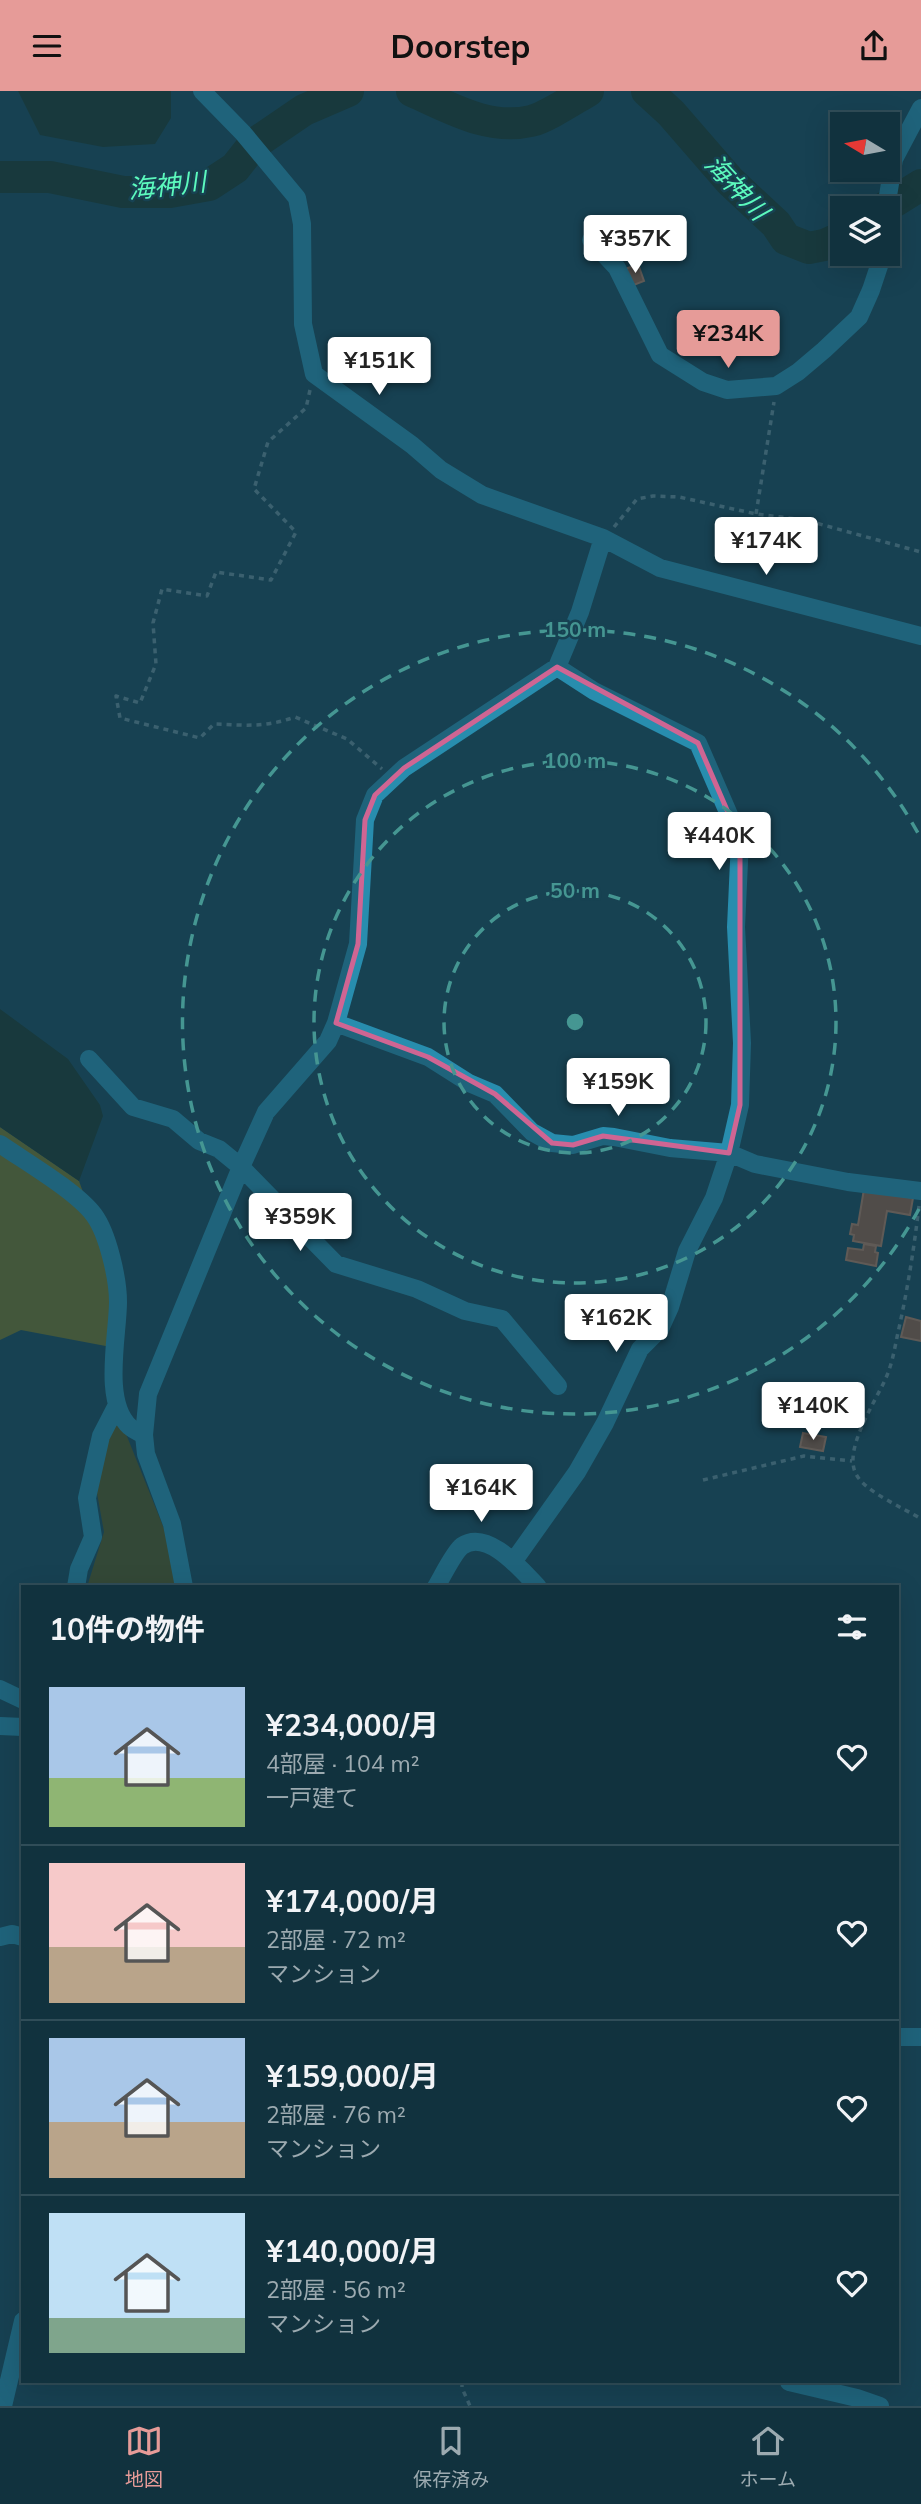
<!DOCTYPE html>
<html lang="ja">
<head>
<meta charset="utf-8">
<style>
	body { margin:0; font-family:Mulish,"Noto Sans JP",sans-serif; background:#1a3a45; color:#f1f3f6; height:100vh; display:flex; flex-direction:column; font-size:26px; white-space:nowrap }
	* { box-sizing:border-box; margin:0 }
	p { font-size:23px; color:#9caab0 }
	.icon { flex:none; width:38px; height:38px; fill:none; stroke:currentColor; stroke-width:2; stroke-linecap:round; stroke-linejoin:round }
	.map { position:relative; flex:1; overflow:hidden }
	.details { position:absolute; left:21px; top:1494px; width:878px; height:798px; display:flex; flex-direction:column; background:#11323e; border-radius:0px; box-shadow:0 7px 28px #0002,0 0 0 2px #304d58 }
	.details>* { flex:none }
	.needle { width:46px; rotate:280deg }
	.controls { position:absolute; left:830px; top:21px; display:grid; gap:14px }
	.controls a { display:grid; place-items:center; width:70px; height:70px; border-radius:0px; background:#11323e; box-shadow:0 7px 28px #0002,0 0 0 2px #304d58; font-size:35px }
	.price { position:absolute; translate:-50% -60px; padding:0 16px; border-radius:7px; background:#fff; color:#222; font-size:23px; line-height:46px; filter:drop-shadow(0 2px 4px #0008) }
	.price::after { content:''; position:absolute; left:50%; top:42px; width:21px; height:16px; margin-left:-10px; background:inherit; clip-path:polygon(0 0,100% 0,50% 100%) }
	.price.current { background:#e69b98; color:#111 }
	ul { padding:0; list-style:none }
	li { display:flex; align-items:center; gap:21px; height:175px; padding:0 28px }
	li+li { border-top:2px solid #304d58 }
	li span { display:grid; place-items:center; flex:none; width:196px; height:140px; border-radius:0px; color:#555 }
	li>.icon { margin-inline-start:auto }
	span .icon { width:84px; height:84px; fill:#fffc; stroke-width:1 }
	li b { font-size:30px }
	h2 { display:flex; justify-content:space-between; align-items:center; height:84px; padding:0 28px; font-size:30px }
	header { display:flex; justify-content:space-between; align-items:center; height:91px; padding:0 28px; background:#e69b98; color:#111; font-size:32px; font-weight:700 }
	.menu { display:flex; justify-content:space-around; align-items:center; height:98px; border-top:2px solid #304d58; background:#11323e; font-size:19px; color:#9caab0 }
	.menu a { display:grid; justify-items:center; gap:4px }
	.menu .current { color:#e69b98 }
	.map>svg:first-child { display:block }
	.green { fill:#555018 }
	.forest { fill:#787120 }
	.water { fill:#192f25 }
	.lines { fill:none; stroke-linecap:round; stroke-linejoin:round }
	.river { stroke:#192f25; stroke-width:32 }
	.building { fill:#96593e; stroke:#b7785c; stroke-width:2 }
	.path { stroke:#668693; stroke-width:3.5; stroke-dasharray:5 5; stroke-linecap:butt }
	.minor { stroke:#288dae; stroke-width:18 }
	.marked { fill:none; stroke:#cf6593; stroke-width:5; stroke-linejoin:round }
	.ring { fill:none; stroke:#459692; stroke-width:3.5; stroke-dasharray:12 9 }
	.labels { text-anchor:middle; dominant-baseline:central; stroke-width:5; stroke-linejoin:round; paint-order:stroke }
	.water-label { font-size:26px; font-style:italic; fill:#5cf9bd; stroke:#174252 }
	.centre { fill:#459692; stroke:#174252; stroke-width:3.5 }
	.ring-label { font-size:21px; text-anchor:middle; font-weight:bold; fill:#459692; stroke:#174252; stroke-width:5; stroke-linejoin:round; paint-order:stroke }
</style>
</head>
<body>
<header><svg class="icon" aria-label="menu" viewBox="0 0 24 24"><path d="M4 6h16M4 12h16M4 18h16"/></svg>Doorstep<svg class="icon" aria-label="share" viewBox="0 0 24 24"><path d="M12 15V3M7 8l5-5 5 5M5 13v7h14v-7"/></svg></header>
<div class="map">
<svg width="921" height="2315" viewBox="0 0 921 2315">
	<rect width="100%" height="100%" fill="#174252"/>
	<path class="green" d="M120,1328L165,1440L176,1496H87L104,1441L97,1402L108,1346Z"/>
	<path class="forest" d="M0,1036L79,1090L116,1193L111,1256L21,1239L0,1249Z"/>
	<path class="water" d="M18,0H171V27L155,53L103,56L40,44Z
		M0,918L68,968L100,1014L103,1025L79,1090L0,1036Z"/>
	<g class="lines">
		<path class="river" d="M412,0C449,16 488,40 531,30C545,27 574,8 588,0
			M647,0L671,22L730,90L776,133L786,148L809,157L824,154L842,146
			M0,86H50L123,101H170L209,94L235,77L254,53L304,19L348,0
			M884,117L921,94"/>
	</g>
	<path class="building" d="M638,173L644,190L631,195L625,178Z
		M864,1098L913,1107L910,1124L887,1120L881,1155L853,1150L854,1144L850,1143L852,1133L858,1134Z
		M864,1153L876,1155L875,1161L878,1162L876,1175L846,1169L848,1157L863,1159Z
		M906,1226L921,1230V1250L901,1246Z
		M819,1293L863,1306L859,1321L849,1318L844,1335L809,1325Z
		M803,1342L826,1346L823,1360L800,1356Z"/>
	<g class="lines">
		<path class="path" d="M310,299L306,317L268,351L254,398L296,441L271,489L216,481L207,505L162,498L153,532L156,573L140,612L116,605L120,627L200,647L214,633C245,634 264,637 295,626L347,648L382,678
			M756,423L774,311
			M614,436L637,408L653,405L679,406L756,423L805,429L921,461
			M919,1115C914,1157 908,1196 899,1237C895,1254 893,1272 885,1289C875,1311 843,1359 856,1383C865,1401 904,1417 921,1428
			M703,1389L804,1365L852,1370
			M462,2291V2297L470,2315"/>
		<path class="minor" d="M202,0L243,42L297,107L302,133L303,233L314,283L412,354L441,379L482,404L603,447L660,477L921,545
			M886,117L894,68L921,17
			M591,149L617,177L660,264L703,291L727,299L776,295L798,281L824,259L859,226L871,199L883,163
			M336,932L428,966L469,992L495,1003L532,1041L552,1052L573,1054L603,1045L614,1046L670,1057L729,1062L755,1073L848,1091L921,1100
			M89,968L133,1016L173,1028L199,1050L219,1058L241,1076L336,1173L417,1198L465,1220L502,1228L558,1295
			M0,1053C26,1071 76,1100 94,1124C108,1143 118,1188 118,1211C118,1244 102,1311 130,1336C133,1339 140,1342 144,1344
			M513,1471L577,1381L605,1332L640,1258L660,1238L670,1216L687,1160L714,1107L729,1062L740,1014L742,952L736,836L740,749L698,652L594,600L557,576
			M76,1496L79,1478L93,1446L87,1407L101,1345L117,1314
			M184,1496L172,1433L146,1363L144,1344L148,1303L241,1076L266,1021L328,950L336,932L358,853L365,729L375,704L404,677L557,576L580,521L603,447
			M436,1496C442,1486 454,1461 462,1455C488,1437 523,1481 538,1496
			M0,1598L23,1609
			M0,1635L23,1636
			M0,1846L12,1843L23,1846
			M898,1946H921
			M789,2291L857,2307L880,2315
			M3,2315L23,2230"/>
	</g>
	<path d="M0 0H921V2315H0ZM557,576L698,652L740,749V1014L729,1062L603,1045L573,1054L552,1052L495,1003L428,966L336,932L358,853L365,729L375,704L404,677Z" fill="#174252" fill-opacity=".55" fill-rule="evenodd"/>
	<path class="marked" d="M557,576L698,652L740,749V1014L729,1062L603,1045L573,1054L552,1052L495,1003L428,966L336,932L358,853L365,729L375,704L404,677Z"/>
	<g class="ring">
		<circle cx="575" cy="931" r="131"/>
		<circle cx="575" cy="931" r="261"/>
		<path d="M919 1118A392 392 0 1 1 919 744"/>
	</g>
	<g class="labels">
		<g class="water-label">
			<text transform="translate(167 94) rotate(-6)">海神川</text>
			<text transform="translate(737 96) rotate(47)">海神川</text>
		</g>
	</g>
	<circle cx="575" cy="931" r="10" class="centre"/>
	<g class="ring-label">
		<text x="575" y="546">150 m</text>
		<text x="575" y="677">100 m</text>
		<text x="575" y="807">50 m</text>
	</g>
</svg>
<div class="controls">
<a><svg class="needle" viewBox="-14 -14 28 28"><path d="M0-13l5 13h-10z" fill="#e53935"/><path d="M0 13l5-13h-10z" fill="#9caab0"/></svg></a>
<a><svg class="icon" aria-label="layers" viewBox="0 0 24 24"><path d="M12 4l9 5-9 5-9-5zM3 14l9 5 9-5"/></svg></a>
</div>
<b class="price" style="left:635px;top:184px">¥357K</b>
<b class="price current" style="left:728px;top:279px">¥234K</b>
<b class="price" style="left:379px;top:306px">¥151K</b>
<b class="price" style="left:766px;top:486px">¥174K</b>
<b class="price" style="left:719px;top:781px">¥440K</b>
<b class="price" style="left:618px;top:1027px">¥159K</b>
<b class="price" style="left:300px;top:1162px">¥359K</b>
<b class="price" style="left:616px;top:1263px">¥162K</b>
<b class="price" style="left:813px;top:1351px">¥140K</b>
<b class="price" style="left:481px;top:1433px">¥164K</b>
<section class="details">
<h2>10件の物件<svg class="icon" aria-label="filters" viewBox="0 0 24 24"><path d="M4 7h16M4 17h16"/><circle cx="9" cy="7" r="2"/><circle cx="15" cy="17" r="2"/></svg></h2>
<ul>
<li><span style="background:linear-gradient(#a9c7e8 65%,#8fb573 0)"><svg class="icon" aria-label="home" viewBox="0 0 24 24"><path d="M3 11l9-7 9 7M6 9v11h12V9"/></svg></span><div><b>¥234,000/月</b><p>4部屋 · 104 m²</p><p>一戸建て</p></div><svg class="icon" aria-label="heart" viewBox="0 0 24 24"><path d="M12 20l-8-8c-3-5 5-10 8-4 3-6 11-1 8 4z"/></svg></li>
<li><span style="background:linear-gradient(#f6c9c9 60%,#b9a48a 0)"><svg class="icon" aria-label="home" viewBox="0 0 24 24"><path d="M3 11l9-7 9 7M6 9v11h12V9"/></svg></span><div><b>¥174,000/月</b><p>2部屋 · 72 m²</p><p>マンション</p></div><svg class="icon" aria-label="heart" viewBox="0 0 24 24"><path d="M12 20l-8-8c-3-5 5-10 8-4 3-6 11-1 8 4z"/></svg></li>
<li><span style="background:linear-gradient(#a9c7e8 60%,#b9a48a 0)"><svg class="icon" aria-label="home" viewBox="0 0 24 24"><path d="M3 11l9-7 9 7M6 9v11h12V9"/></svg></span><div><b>¥159,000/月</b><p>2部屋 · 76 m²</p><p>マンション</p></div><svg class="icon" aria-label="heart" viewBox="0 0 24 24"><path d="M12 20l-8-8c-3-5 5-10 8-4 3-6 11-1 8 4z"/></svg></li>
<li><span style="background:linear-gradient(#bfe0f5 75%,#7fa58c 0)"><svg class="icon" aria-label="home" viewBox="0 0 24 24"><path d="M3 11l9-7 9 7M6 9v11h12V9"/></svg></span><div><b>¥140,000/月</b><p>2部屋 · 56 m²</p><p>マンション</p></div><svg class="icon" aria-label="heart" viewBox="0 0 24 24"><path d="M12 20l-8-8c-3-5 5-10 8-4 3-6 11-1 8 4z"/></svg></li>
</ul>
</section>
</div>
<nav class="menu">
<a class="current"><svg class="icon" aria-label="map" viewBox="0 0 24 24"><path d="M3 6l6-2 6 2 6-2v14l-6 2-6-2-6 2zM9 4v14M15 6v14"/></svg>地図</a>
<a><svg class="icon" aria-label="saved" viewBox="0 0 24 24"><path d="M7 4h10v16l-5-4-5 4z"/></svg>保存済み</a>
<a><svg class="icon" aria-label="home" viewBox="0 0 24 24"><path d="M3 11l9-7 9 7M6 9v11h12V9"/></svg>ホーム</a>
</nav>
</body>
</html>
